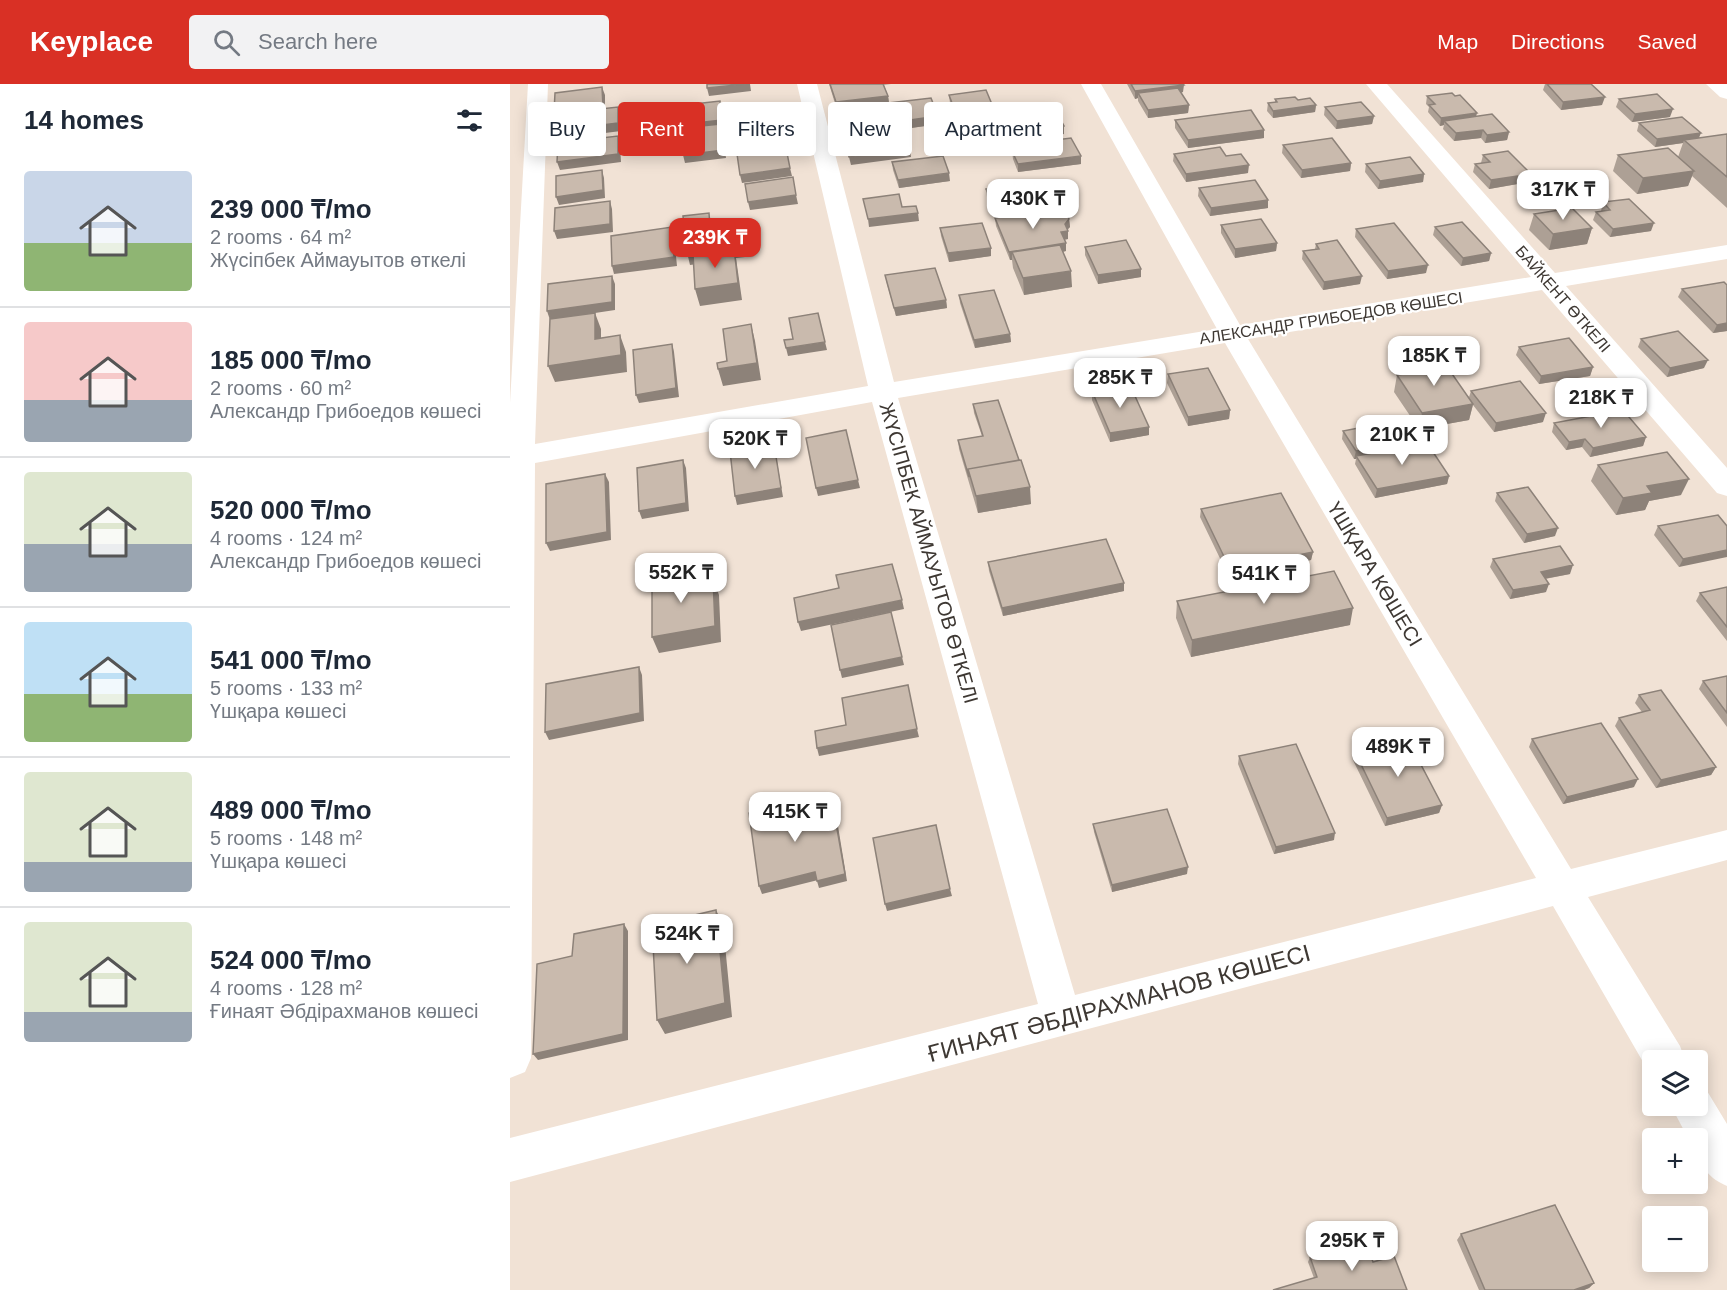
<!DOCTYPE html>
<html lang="en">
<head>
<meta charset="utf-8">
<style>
	body { margin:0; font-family:Helvetica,sans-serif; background:#f2f2f3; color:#1f2937; height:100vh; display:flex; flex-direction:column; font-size:22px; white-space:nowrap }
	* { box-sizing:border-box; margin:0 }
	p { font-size:20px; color:#747a83 }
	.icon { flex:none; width:33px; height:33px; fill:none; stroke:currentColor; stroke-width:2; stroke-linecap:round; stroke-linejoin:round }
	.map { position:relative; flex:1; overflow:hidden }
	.side { display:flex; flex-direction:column; background:#fff; width:510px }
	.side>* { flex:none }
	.guide { position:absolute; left:18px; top:18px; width:570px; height:54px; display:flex; gap:12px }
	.buttons { position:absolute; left:1132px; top:966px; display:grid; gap:12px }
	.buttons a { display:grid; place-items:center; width:66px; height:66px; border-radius:6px; background:#fff; box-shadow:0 3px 15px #0003; font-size:30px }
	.price { position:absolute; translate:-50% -51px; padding:0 14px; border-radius:12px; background:#fff; color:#222; font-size:20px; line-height:39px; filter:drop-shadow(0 2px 3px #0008) }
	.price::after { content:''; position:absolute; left:50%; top:36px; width:18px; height:14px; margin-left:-9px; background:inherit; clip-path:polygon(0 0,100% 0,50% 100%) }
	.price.active { background:#d93025; color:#fff }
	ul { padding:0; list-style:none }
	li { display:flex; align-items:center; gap:18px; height:150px; padding:0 24px }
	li+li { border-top:2px solid #e0e1e3 }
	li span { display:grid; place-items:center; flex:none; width:168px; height:120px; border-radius:6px; color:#555 }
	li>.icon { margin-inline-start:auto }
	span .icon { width:72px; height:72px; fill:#fffc; stroke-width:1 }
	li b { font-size:26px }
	h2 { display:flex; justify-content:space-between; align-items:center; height:72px; padding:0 24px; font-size:26px }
	.tag { padding:0 21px; border-radius:6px; background:#fff; box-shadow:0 3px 15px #0003; font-size:21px; line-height:54px }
	.tag.active { background:#d93025; color:#fff }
	header { display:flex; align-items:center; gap:36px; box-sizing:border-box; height:84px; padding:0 30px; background:#d93025; color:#fff }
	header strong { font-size:28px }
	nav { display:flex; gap:33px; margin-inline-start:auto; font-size:21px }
	.search { width:420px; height:54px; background:#f2f2f3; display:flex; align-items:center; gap:15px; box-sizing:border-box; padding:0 21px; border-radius:6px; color:#747a83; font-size:22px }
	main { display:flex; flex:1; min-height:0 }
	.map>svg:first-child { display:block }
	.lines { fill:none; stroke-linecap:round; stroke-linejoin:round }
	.street { fill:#fff; fill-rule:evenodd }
	.secondary { fill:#fff; fill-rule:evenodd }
	.wall { fill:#ada095 }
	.shaded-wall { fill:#8d8279 }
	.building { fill:#c9baad; stroke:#8d8279; stroke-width:1.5 }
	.labels { text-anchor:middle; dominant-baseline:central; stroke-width:4.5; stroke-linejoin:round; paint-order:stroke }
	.far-street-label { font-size:16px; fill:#3e3833; stroke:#fff }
	.street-label { font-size:20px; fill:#3e3833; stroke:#fff }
	.near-street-label { font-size:24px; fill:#3e3833; stroke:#fff }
</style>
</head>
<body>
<header>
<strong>Keyplace</strong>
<div class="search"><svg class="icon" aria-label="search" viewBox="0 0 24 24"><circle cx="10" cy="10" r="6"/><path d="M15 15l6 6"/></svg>Search here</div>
<nav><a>Map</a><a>Directions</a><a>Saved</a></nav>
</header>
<main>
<section class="side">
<h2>14 homes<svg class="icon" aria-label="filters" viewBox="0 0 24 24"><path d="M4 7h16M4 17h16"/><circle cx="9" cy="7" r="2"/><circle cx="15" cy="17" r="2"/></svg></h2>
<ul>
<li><span style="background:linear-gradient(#c9d6e8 60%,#8fb573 0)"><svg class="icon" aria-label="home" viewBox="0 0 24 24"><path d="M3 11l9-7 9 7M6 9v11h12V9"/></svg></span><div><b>239 000 ₸/mo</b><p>2 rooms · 64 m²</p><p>Жүсіпбек Аймауытов өткелі</p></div></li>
<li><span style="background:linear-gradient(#f6c9c9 65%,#9aa5b1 0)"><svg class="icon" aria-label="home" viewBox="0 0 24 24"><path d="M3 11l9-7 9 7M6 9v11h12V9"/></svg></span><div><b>185 000 ₸/mo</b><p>2 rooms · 60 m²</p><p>Александр Грибоедов көшесі</p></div></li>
<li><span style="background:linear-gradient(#dfe7d0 60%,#9aa5b1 0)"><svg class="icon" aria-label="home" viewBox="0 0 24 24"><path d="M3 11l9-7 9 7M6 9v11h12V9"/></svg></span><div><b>520 000 ₸/mo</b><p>4 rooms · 124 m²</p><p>Александр Грибоедов көшесі</p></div></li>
<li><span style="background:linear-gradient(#bfe0f5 60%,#8fb573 0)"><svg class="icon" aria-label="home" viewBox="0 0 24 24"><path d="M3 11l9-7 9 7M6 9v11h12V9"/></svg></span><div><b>541 000 ₸/mo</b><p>5 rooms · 133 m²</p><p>Үшқара көшесі</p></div></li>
<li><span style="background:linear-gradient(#dfe7d0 75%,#9aa5b1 0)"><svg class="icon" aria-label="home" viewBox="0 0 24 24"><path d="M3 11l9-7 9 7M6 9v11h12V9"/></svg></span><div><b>489 000 ₸/mo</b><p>5 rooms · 148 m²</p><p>Үшқара көшесі</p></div></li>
<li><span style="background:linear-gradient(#dfe7d0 75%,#9aa5b1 0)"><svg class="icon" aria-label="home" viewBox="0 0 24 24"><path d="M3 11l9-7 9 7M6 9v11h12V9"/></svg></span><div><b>524 000 ₸/mo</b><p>4 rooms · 128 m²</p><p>Ғинаят Әбдірахманов көшесі</p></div></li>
</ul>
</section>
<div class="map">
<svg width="1217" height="1206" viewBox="0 0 1217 1206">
	<rect width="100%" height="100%" fill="#f1e2d5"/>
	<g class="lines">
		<path class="street" d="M18,0H38L25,360L358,302L287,0H307L384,298L707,245L571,0H591L730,241L1021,193L856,0H877L1045,189L1217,161V175L1056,202L1217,384V412L1207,409L1032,206L738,255L1061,785L1217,746V776L1078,813L1170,962L1175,976H1143V991L1140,990L1043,822L0,1098V1054L528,920L362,318L25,379L21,974L15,988L0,994V319ZM715,259L1026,794L565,911L388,314Z
			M1188,1004L1197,1007L1217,1040V1102C1194,1092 1188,1078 1188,1054H1178L1161,1022H1188Z"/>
		<path class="secondary" d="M1196,0H1217V15L1210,13Z"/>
	</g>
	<path class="wall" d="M319,0H381L374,1L378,12L379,19L327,26Z
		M617,0H673V8L671,9L679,21L678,29L638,34L628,17V14L625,15Z
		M1035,0H1081L1092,21L1051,26L1033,6Z
		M439,11L486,30L487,37L449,42L440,19Z
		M917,12L999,48L997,56L975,59L971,54L944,57L933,45L934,41L930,42L918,28L919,23L916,20Z
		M765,15L788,16L806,21L805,28L763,34L757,27L758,19L765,18Z
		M1109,15L1160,33L1122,38L1106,23Z
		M379,19L429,40L387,46L380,27Z
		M815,23L864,32L862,40L826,45L814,31Z
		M505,30L554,50L514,56L506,38Z
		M665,36L754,46V54L678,64L665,44Z
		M1129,39L1189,54L1217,50V124L1182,92L1178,102L1127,110L1103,87L1108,71L1168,73L1173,59L1145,63L1127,47Z
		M506,61L571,80L508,88L503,75L502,67H506Z
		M773,61L841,79L840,87L791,94L772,69Z
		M664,70L716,72L738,89L676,98L663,77Z
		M973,71L1021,90L1019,98L979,105L963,88L965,80L971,79Z
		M382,78L440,97L389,104L383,86Z
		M856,80L914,90L913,98L868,105L855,88Z
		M689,104L758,116V124L700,132L688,112Z
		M476,105L545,117V125L559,135L560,143L557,146L558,155L554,156L556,159V167L553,168L562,203L514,211L503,184L502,176H500L486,142L485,134H487L477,113Z
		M1093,118L1141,147L1100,153L1083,136L1086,128L1091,127Z
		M1024,130L1082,144L1077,160L1039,166L1019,146Z
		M711,141L767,159L766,167L725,174L711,149Z
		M925,143L981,169L979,177L951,182L923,151Z
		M430,144L481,172L439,178L431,152Z
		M846,145L916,189L877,195L845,153Z
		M806,160L850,200L813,206L792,175L793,167L805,165Z
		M575,163L631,185V193L588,200L575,171Z
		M375,191L436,216L437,224L386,232L377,200Z
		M1217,200V247L1203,249L1168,213L1172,205L1217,201Z
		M449,211L500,250L501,258L465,264L450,219Z
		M1131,255L1194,284L1157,293L1128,263Z
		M1009,263L1083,283L1080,292L1029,300L1006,271Z
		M902,279L959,313L961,307L1033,338L984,348L963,321L959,336L909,345L884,308L887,291L900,289Z
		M658,290L720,326L719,335L678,342L657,299Z
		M582,307L639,343V351L600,358L582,316Z
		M463,320L509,376L521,420L468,429L449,365L448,356L472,352L464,329Z
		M1044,339L1136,353L1133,362L1080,373L1072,363L1056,366L1042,348Z
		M833,347L912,360L939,392L937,400L865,414L845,380L846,375H844L832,355Z
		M1088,381L1171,411L1139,417L1135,426L1106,431L1081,397Z
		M987,409L1045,452L1014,459L985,417Z
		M691,425L803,468L801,476L719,493L690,433Z
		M1148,442H1217L1169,483L1144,451Z
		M983,475L1060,490L1035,495L1036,508L1000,515L980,483Z
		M478,478L614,499V507L493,532L479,487Z
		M1217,503V557L1186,517L1190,509Z
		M667,517L840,541L681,573L666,534Z
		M1217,592V643L1189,605L1193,597Z
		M1129,611L1206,683L1201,691L1146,704L1105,642L1109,634L1132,628L1125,619Z
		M1022,655L1124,703L1053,720L1019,663Z
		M844,666L932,721L929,729L875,742L842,674Z
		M729,672L824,756L764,770L728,680Z
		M583,740L677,790L602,808L584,748Z
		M951,1150L1084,1199L1079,1204L1074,1206H969L947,1156Z
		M800,1173L863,1178L804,1194L798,1178Z"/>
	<path class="shaded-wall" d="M236,0H240L241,7L199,12L197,4Z
		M674,1L673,8L631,14L628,9V14L625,15V7Z
		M92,3L95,11V30L47,36L44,28Z
		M378,12L379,19L327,26L326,18Z
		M1095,13L1092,21L1051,26L1053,18Z
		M210,17L214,44H212L216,74L175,79L173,71L212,44L170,49L168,41Z
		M679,21L678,29L638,34V26Z
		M806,21L805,28L763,34V27Z
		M108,23L110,31L111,47L47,55L44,47Z
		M1163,25L1160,33L1122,38L1125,30Z
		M967,29L965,37H934V41L930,42L931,34Z
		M486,30L487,37L449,42L448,35Z
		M428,32L429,40L387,46L386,38Z
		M864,32L862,40L826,45L827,37Z
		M554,42V50L514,56V48Z
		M754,46V54L678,64V56Z
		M973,46L971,54L944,57L946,49Z
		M999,48L997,56L975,59L977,51Z
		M1191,49L1188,56H1174L1173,59L1145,63L1147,55Z
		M108,52L110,60L111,78L50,86L47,78Z
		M400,65L401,73L341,81L339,73Z
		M571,72V80L508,88V80Z
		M841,79L840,87L791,94L792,86Z
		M739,81L738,89L676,98V90Z
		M280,84L282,92L232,99L230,91Z
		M92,86L94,94L95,114L49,121L46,113Z
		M1184,87L1178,102L1127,110L1133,94Z
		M439,89L440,97L389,104L388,96Z
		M914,90L913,98L868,105L870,97Z
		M1021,90L1019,98L979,105L981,96Z
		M286,111L288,120L240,126L238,118Z
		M758,116V124L700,132L701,124Z
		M100,117L102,125L103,148L47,155L44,147Z
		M545,117V125L487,135L486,126Z
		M408,129L409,137L359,143L358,135Z
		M559,135L560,143L556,147H558V155L551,156V148L555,140Z
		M1144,139L1141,147L1100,153L1103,145Z
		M210,140L214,157L238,144L244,172L226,174L232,216L190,222L185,205L225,175L180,181L176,164L211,147Z
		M162,143L164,152L167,182L104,190L102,182Z
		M1082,144L1077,160L1039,166L1043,150Z
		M556,159V167L505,175L502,168V176H500L499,168Z
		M767,159L766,167L725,174V165Z
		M481,164V172L439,178L438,169Z
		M981,169L979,177L951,182L953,174Z
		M918,181L916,189L877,195L878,187Z
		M631,185V193L588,200V191Z
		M561,187L562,203L514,211L513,194Z
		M102,192L105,200V226L85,229L91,245V271L85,255V229L40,236L37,227Z
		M852,192L850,200L813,206L814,198Z
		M436,216L437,224L386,232L384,224Z
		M1217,239V247L1203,249L1207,241Z
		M241,240L245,257L251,296L213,302L208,285L247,279Z
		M500,250L501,258L465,264L464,256Z
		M110,251L116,268L117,288L45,298L38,282Z
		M315,258L317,266L278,272L276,264Z
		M162,260L164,268L169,313L129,319L126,311Z
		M1198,276L1194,284L1157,293L1160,284Z
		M1083,283L1080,292L1029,300L1031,292Z
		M963,320L959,336L909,345L912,329Z
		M720,326L719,335L678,342V333Z
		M1036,329L1033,338L984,348L986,339Z
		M639,343V351L600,358V349Z
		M1136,353L1133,362L1080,373L1083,364Z
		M914,354L912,362L846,372V375H844L846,367Z
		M1075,355L1072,363L1056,366L1059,358Z
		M264,360L273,413L227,421L225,412Z
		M173,376L176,384L179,427L132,435L129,427Z
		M95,390L99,398L101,456L40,467L36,459Z
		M939,392L937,400L865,414L867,405Z
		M1179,395L1171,411L1139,417L1135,426L1106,431L1113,414L1137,402Z
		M348,396L350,404L308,412L306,404Z
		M520,403L521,420L468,429L466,412Z
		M1048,444L1045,452L1014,459L1017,450Z
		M1217,466V473L1169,483L1173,475Z
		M803,468L801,476L719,493L720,485Z
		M1063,481L1060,490L1028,496L1031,488Z
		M180,486L186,502L181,498Z
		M203,494L209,511L211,558L149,569L142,553Z
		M614,499V507L493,532L492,524Z
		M1039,500L1036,508L1000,515L1003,506Z
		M392,516L394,525L291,547L288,538Z
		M843,524L840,541L681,573L682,556Z
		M392,573L394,581L332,594L330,586Z
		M129,583L132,591L134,637L39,656L35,648Z
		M407,645L409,653L309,672L307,664Z
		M1206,683L1201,691L1146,704L1151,696Z
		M1128,695L1124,703L1053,720L1057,713Z
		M932,721L929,729L875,742L877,734Z
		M324,728L327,736L337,797L309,804L307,797Z
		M825,749L824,756L764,770L766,763Z
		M678,783L677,790L602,808V801Z
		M305,788L308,796L252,810L249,802Z
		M440,805L442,812L377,827L375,820Z
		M206,826L213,840L222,933L155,950L147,936Z
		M114,840L118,847V956L28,976L23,970Z
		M1084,1199L1079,1204L1074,1206H1064Z"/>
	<path class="building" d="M197,0H236L197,4Z
		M320,0H373L378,12L326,18Z
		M621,0H673L674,1L625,7Z
		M1037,0H1081L1095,13L1053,18Z
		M92,3L93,23L44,28L45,9Z
		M668,4L679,21L638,26L628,9Z
		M476,6L486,30L448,35L439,11Z
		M942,9L945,12L950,11L967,29L931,34L919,21L925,20L917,12Z
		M1147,10L1163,25L1125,30L1109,15Z
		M785,13L788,16L800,14L806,21L763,27L758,19L767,18L765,15Z
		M421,14L428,32L386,38L379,19Z
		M210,17L212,36L168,41L166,22Z
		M851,18L864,32L827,37L815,23Z
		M108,23V39L44,47L45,30Z
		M545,25L554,42L514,48L505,30Z
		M741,26L754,46L678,56L665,36Z
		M982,30L999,48L977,51L973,46L946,49L934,37Z
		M1172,33L1191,49L1147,55L1129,39Z
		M211,40L214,66L173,71L171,44Z
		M393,46L400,65L339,73L334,53Z
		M1217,50V93L1174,56Z
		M108,52V70L47,78L48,59Z
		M561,54L571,72L508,80L502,67L508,66L506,61Z
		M822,54L841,79L792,86L773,61Z
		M710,63L716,72L731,70L739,81L676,90L664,70Z
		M276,64L280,84L230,91L227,70Z
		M1158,64L1184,87L1133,94L1108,71Z
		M998,67L1021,90L981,96L965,80L980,78L973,71Z
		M433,72L439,89L388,96L382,78Z
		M900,73L914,90L870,97L856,80Z
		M92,86L93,106L46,113V92Z
		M283,93L286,111L238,118L235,100Z
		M533,96L545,117L486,126L476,105Z
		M745,96L758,116L701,124L689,104Z
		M389,110L392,123L406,122L408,129L358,135L353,115Z
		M1119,115L1144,139L1103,145L1086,128L1100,126L1093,118Z
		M100,117V140L44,147L45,124Z
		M1062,124L1082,144L1043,150L1024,130Z
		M548,125L556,128L559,135L555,140L558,147L551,148L556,159L499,168L485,134Z
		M199,129L200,142L210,140L211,147L238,144L240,156L176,164L173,132Z
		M751,135L767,159L725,165L711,141Z
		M952,138L981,169L953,174L925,143Z
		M472,139L481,164L438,169L430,144Z
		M884,139L918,181L878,187L846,145Z
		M162,143L164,173L102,182L101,152Z
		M616,156L631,185L588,191L575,163Z
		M827,156L852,192L814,198L793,167L809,165L806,160Z
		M550,161L561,187L513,194L502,168Z
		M224,164L228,199L185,205L183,170Z
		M425,184L436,216L384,224L375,191Z
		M102,192V218L37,227L38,200Z
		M1214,198L1217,201V239L1207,241L1172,205Z
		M484,206L500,250L464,256L449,211Z
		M85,229V255L110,251L111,271L38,282L40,235Z
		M308,229L315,258L276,264L274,256L283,255L279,234Z
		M241,240L247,279L208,285L207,279L217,277L213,245Z
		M1168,247L1198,276L1160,284L1131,255Z
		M1059,254L1083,283L1031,292L1009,263Z
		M162,260L166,304L126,311L123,266Z
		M931,274L963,320L912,329L887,291L908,288L902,279Z
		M698,284L720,326L678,333L658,290Z
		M1010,297L1036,329L986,339L961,307Z
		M620,301L639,343L600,349L582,307Z
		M488,316L509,376L458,385L459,393L448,356L473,352L463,320Z
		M1113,326L1136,353L1083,364L1075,355L1059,358L1044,339Z
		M900,334L914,354L846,367L833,347Z
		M336,346L348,396L306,404L296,354Z
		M917,359L939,392L867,405L846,372Z
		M264,360L271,404L225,412L220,367Z
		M1157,368L1179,395L1137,402L1142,409L1113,414L1088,381Z
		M173,376L176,419L129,427L127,384Z
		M511,376L520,403L466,412L458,385Z
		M95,390L97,448L36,459V400Z
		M1018,403L1048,444L1017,450L987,409Z
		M771,409L803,468L720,485L691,425Z
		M1208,431L1217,442V466L1173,475L1148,442Z
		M596,455L614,499L492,524L478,478Z
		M1050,462L1063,481L1031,488L1039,500L1003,506L983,475Z
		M382,480L392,516L288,538L284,514L329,504L326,491Z
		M180,486L181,498L203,494L205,542L142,553V492Z
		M824,487L843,524L682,556L667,517Z
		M1217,503V543L1190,509Z
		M381,528L392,573L330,586L321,541Z
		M129,583L130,629L35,648L36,600Z
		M1217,592V629L1193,597Z
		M398,601L407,645L307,664L305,647L336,641L332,614Z
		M1151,606L1206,683L1151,696L1109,634L1140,626L1129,611Z
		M1091,639L1128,695L1057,713L1022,655Z
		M897,654L932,721L877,734L844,666Z
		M786,660L825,749L766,763L729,672Z
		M302,715L305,733L324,728L335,790L307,797L305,788L249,802L239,729Z
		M657,725L678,783L602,801L583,740Z
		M426,741L440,805L375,820L363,754Z
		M206,826L215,919L147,936L142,841Z
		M114,840L113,950L23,970L27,880L62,872L64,850Z
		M1045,1121L1084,1199L1064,1206H975L951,1150Z
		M856,1157L863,1178L884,1172L897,1206H763L807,1193L800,1173Z"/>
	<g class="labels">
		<g class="far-street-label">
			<text transform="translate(1053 215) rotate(49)">БАЙКЕНТ ӨТКЕЛІ</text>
			<text transform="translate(821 234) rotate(-9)">АЛЕКСАНДР ГРИБОЕДОВ КӨШЕСІ</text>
		</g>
		<g class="street-label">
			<text transform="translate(419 469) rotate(74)">ЖҮСІПБЕК АЙМАУЫТОВ ӨТКЕЛІ</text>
			<text transform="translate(865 490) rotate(59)">ҮШҚАРА КӨШЕСІ</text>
		</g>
		<g class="near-street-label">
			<text transform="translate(609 919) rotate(-15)">ҒИНАЯТ ӘБДІРАХМАНОВ КӨШЕСІ</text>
		</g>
	</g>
</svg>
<div class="buttons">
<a><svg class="icon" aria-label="layers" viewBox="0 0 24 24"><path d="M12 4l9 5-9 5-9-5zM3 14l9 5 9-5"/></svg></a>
<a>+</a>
<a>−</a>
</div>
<b class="price" style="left:1053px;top:137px">317K ₸</b>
<b class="price" style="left:523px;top:146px">430K ₸</b>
<b class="price active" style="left:205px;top:185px">239K ₸</b>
<b class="price" style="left:924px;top:303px">185K ₸</b>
<b class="price" style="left:610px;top:325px">285K ₸</b>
<b class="price" style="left:1091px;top:345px">218K ₸</b>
<b class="price" style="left:892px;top:382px">210K ₸</b>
<b class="price" style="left:245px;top:386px">520K ₸</b>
<b class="price" style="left:171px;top:520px">552K ₸</b>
<b class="price" style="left:754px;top:521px">541K ₸</b>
<b class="price" style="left:888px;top:694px">489K ₸</b>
<b class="price" style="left:285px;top:759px">415K ₸</b>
<b class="price" style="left:177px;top:881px">524K ₸</b>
<b class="price" style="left:842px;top:1188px">295K ₸</b>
<div class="guide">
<a class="tag">Buy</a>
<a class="tag active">Rent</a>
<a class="tag">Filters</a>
<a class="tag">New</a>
<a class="tag">Apartment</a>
</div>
</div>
</main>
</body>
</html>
